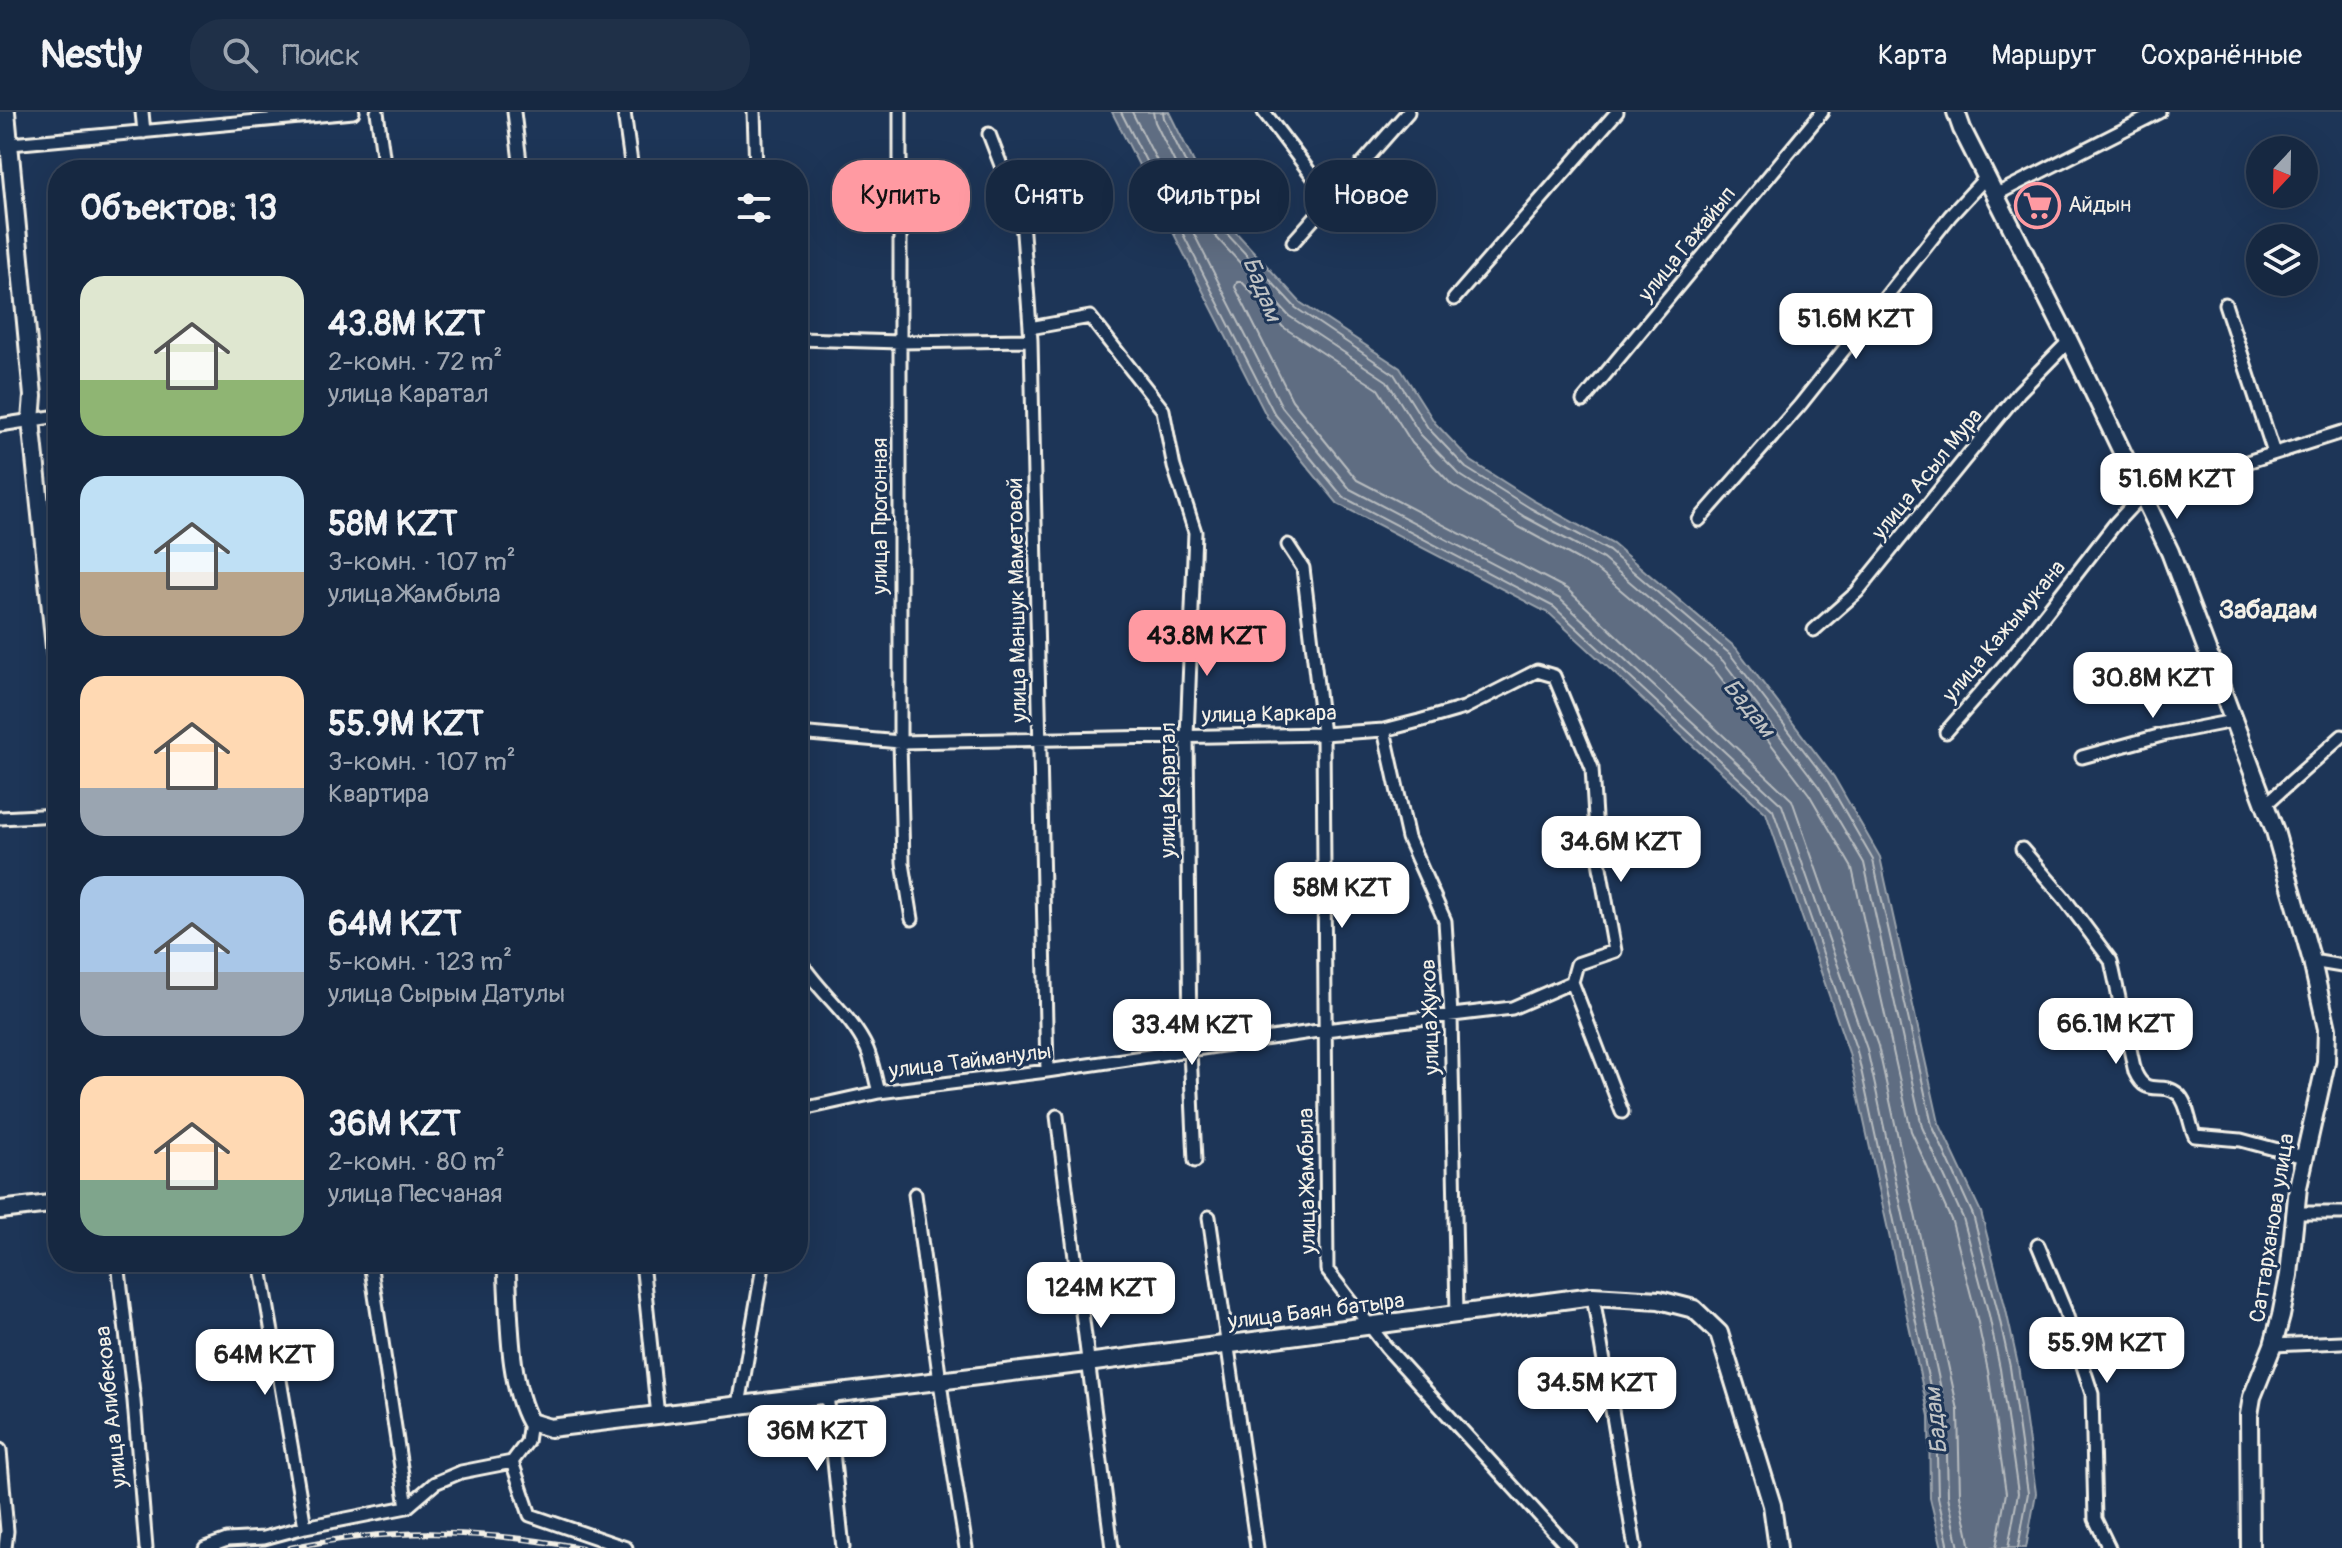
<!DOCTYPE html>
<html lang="ru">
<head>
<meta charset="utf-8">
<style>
	body { margin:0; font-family:Pangolin,sans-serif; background:#1f3048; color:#f1f3f6; height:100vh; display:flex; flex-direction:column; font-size:30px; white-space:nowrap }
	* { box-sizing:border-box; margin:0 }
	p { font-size:26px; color:#9ea6b1 }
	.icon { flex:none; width:44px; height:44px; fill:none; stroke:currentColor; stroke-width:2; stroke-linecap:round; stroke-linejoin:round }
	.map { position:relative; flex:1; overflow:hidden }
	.side { position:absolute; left:48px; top:48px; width:760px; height:1112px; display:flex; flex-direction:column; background:#162841; border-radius:32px; box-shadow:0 8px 32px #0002,0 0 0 2px #35445a }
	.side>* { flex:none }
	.banner { position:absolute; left:832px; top:48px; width:760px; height:72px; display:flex; gap:16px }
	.needle { width:52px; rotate:202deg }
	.fabs { position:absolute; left:2246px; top:24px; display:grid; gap:16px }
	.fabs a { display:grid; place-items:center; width:72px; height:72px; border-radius:50%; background:#162841; box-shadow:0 8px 32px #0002,0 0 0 2px #35445a; font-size:40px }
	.price { position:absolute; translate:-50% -68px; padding:0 18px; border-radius:16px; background:#fff; color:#222; font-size:26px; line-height:52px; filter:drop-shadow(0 2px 4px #0008) }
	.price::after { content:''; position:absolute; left:50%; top:48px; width:24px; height:18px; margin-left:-12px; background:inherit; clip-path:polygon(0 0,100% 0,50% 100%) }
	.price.on { background:#ff9aa2; color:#111 }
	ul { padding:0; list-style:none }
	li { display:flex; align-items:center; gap:24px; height:200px; padding:0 32px }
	li span { display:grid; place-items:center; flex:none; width:224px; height:160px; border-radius:24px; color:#555 }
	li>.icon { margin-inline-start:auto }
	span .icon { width:96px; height:96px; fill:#fffc; stroke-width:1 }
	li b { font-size:34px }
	h2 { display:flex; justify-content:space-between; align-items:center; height:96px; padding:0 32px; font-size:34px }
	.pill { padding:0 28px; border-radius:32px; background:#162841; box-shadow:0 8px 32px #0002,0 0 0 2px #35445a; font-size:28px; line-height:72px }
	.pill.on { background:#ff9aa2; color:#111 }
	header { display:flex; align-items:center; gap:48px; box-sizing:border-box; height:112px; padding:0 40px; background:#162841; border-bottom:2px solid #35445a }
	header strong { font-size:38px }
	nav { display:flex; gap:44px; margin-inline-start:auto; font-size:28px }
	.search { width:560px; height:72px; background:#1f3048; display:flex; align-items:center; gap:20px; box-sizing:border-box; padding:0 28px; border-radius:32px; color:#9ea6b1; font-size:30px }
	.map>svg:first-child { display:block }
	.water { fill:#5e6d82; stroke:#9aa2ab; stroke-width:2 }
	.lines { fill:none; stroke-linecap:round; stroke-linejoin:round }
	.shore { stroke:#b8bcbf; stroke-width:2 }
	.street-casing { stroke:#f4f1e8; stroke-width:17 }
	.secondary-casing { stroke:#f4f1e8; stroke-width:22 }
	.street { stroke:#1d3557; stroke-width:11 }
	.secondary { stroke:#1d3557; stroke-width:16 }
	.rail-casing { stroke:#f4f1e8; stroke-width:6 }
	.rail { stroke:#1d3557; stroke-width:3; stroke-dasharray:9; stroke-linecap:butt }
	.labels { text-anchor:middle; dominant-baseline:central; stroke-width:6; stroke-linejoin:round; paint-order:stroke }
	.poi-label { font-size:22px; fill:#f4f1e8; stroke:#1d3557; text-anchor:start }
	.street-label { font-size:22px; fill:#f4f1e8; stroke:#1d3557 }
	.water-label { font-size:24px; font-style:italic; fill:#c0c3c4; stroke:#1d3557 }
	.quarter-label { font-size:26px; font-weight:bold; fill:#f4f1e8; stroke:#1d3557 }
</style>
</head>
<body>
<header>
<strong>Nestly</strong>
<div class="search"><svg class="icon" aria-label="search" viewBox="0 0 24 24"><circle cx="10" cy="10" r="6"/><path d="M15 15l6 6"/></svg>Поиск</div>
<nav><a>Карта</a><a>Маршрут</a><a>Сохранённые</a></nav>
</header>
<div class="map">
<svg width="2342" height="1436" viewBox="0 0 2342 1436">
	<rect width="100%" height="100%" fill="#1d3557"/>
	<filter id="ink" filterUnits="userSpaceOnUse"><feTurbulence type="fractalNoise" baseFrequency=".0125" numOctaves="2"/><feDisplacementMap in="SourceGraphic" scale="16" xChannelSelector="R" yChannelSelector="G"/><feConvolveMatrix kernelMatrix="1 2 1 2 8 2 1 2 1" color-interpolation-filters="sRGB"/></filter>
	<g filter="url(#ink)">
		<path class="water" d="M1112,0H1169L1220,103L1301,191L1400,256L1435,311L1471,349L1534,389L1613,432L1736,536L1834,665L1880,745L1939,1011L1981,1100L2006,1198L2018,1253L2036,1381L2026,1436H1942L1930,1386L1929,1304L1849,941L1766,701L1550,502L1338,392L1267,305Z"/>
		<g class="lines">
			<path class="shore" d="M1121,0L1274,301L1343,385L1554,495L1773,698L1857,939L1936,1302L1938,1385L1949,1436
				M1132,0L1282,295L1350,377L1560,487L1782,693L1867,937L1946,1300L1948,1384L1959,1436
				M1153,0L1155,10L1205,113L1289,204L1387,269L1420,322L1460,363L1525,405L1603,447L1723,549L1819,675L1864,751L1922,1015L1963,1106L1989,1203L2000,1257L2018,1381L2008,1436
				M1163,0L1164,6L1213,107L1296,196L1394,262L1428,316L1466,356L1530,396L1609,439L1730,542L1828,670L1873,748L1932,1013L1973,1103L1998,1200L2010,1255L2028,1381L2018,1436
				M1971,1436L1960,1383L1958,1298L1878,934L1792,688L1567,477L1357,368L1292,288L1235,175L1237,170H1242L1283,215L1378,277L1412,331L1452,373L1519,415L1596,457L1714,557L1809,682L1852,756L1911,1019L1952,1110L1977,1206L1988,1259L2006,1381L1996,1436"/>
			<defs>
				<path id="street" d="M142,0L144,20
					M377,0L385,58
					M514,0L521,58
					M624,0L632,58
					M754,0L756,58
					M900,0V630L903,751L912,807
					M1264,0L1330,87
					M989,22L1022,108L1031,228L1047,959
					M0,33L353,0
					M1995,83L2159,0
					M1293,130L1408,0
					M1454,187L1617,0
					M2225,192L2274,341
					M1030,216L1090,205L1163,298L1174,355L1195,420L1187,624L1190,938L1195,1049
					M798,227L900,230L1031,228
					M1583,289L1822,0
					M0,313L58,304
					M1699,408L1800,293L1950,104L1986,65
					M1288,433L1303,456L1323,622L1327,1158L1386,1235L1569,1436
					M1814,518L1857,480L2019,280L2069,229
					M1384,618L1408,726L1445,809L1451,903L1457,1202
					M1946,620L2014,542L2115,412L2142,383L2342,320
					M798,621L900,630L1323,622L1384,618L1419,609L1464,596L1537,559L1554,564L1592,656L1597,738L1615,839L1577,852L1572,870L1622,1000
					M2082,645L2162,623L2233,609
					M2265,693L2342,624
					M0,706L58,703
					M2022,737L2064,786L2111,849L2135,960C2147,987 2160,968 2178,982C2188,990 2189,1013 2195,1024L2241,1028L2304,1045
					M798,846C817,879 851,902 867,937C873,951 875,967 879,980
					M2312,849L2342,854
					M798,998L879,980L1047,959L1325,918L1512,896L1572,870
					M1057,1004L1112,1436
					M915,1082L943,1292L966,1436
					M2294,1101H2342
					M1209,1105L1257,1436
					M2038,1133L2065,1198L2092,1282L2095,1407L2109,1436
					M118,1150L134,1289L146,1436
					M260,1150L305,1415
					M370,1150L407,1395
					M642,1150L658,1304
					M1593,1184L1635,1436
					M2273,1233L2342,1230
					M827,1282L843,1436
					M739,1293L762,1160L761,1150
					M0,1338L7,1419L5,1436
					M512,1350L530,1403L626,1436
					M205,1436L227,1428L264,1426L305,1415L407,1395L435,1371L461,1360L512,1350L527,1330L530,1310"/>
				<path id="secondary" d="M6,0L33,284L31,308L58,564
					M1956,0L1962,17L2069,229L2170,440L2275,719L2312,849L2327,917L2326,950L2298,1075L2289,1163L2281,1204L2273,1233L2252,1285L2249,1303L2250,1436
					M0,1098L58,1091
					M506,1150C510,1198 507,1268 530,1310L550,1316L1087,1251L1593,1184L1659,1188L1694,1197L1719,1221L1772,1393L1778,1436"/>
			</defs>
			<use href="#street" class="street-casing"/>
			<use href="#secondary" class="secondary-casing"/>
			<use href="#street" class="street"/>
			<use href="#secondary" class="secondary"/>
			<defs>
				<path id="rail" d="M290,1436C388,1415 483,1418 582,1436"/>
			</defs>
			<use href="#rail" class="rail-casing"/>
			<use href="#rail" class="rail"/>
		</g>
	</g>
	<defs>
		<symbol id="supermarket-ring" viewBox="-11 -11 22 22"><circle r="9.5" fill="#1d3557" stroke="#ff9aa2" stroke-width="1.5"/><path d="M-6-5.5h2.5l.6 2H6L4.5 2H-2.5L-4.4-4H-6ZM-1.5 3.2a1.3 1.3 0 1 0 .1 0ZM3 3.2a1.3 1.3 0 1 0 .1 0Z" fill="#ff9aa2"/></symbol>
	</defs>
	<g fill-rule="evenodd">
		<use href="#supermarket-ring" x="2012" y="68" width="51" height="51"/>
	</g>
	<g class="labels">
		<g class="poi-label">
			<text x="2068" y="93">Айдын</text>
		</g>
		<g class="street-label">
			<text transform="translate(1687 132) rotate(-51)">улица Гажайып</text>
			<text transform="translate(1927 362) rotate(-51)">улица Асыл Мура</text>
			<text transform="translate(880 404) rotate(-90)">улица Прогонная</text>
			<text transform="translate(1017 488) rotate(-91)">улица Маншук Маметовой</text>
			<text transform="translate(2004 519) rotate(-50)">улица Кажымукана</text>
			<text transform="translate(1269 602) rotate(-1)">улица Каркара</text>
			<text transform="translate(1168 678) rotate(-90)">улица Каратал</text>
			<text transform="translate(1430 905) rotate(-92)">улица Жуков</text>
			<text transform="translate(970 949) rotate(-7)">улица Тайманулы</text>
			<text transform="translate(1307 1069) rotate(-91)">улица Жамбыла</text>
			<text transform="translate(2272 1116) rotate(-81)">Саттарханова улица</text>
			<text transform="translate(1316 1199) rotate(-7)">улица Баян батыра</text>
			<text transform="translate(111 1295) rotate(-96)">улица Алибекова</text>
		</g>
		<g class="water-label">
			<text transform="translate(1262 177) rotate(68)">Бадам</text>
			<text transform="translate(1749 596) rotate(51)">Бадам</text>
			<text transform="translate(1936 1309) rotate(-96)">Бадам</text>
		</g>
		<g class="quarter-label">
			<text x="2268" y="498">Забадам</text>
		</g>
	</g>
</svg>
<div class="fabs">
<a><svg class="needle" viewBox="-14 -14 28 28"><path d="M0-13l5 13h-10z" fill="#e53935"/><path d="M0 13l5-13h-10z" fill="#9ea6b1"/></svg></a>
<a><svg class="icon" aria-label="layers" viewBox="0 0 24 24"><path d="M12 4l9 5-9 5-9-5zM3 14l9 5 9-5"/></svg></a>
</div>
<b class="price" style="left:1856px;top:249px">51.6M KZT</b>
<b class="price" style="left:2177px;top:409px">51.6M KZT</b>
<b class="price on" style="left:1207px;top:566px">43.8M KZT</b>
<b class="price" style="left:2153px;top:608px">30.8M KZT</b>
<b class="price" style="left:1621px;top:772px">34.6M KZT</b>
<b class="price" style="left:1342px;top:818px">58M KZT</b>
<b class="price" style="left:2116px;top:954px">66.1M KZT</b>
<b class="price" style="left:1192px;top:955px">33.4M KZT</b>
<b class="price" style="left:1101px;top:1218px">124M KZT</b>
<b class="price" style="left:2107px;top:1273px">55.9M KZT</b>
<b class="price" style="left:265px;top:1285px">64M KZT</b>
<b class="price" style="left:1597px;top:1313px">34.5M KZT</b>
<b class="price" style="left:817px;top:1361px">36M KZT</b>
<div class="banner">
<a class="pill on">Купить</a>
<a class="pill">Снять</a>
<a class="pill">Фильтры</a>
<a class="pill">Новое</a>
</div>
<section class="side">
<h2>Объектов: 13<svg class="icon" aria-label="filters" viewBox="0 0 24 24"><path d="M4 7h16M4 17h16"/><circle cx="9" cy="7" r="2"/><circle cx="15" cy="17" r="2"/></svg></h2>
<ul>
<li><span style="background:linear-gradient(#dfe7d0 65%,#8fb573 0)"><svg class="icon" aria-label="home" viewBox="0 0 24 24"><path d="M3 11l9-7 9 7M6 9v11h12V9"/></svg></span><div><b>43.8M KZT</b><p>2-комн. · 72 m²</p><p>улица Каратал</p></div></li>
<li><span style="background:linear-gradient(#bfe0f5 60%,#b9a48a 0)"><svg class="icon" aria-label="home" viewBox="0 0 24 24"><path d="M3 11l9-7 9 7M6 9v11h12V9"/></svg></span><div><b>58M KZT</b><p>3-комн. · 107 m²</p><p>улица Жамбыла</p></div></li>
<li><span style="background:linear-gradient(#ffd9b3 70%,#9aa5b1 0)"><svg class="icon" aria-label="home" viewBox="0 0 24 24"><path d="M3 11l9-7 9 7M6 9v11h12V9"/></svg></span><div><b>55.9M KZT</b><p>3-комн. · 107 m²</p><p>Квартира</p></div></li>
<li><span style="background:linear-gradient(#a9c7e8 60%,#9aa5b1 0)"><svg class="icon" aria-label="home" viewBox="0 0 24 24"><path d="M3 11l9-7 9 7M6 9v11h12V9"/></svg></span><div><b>64M KZT</b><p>5-комн. · 123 m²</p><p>улица Сырым Датулы</p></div></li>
<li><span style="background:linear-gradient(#ffd9b3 65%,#7fa58c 0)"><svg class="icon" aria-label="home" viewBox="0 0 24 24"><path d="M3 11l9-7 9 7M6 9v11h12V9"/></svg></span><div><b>36M KZT</b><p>2-комн. · 80 m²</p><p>улица Песчаная</p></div></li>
</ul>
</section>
</div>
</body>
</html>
